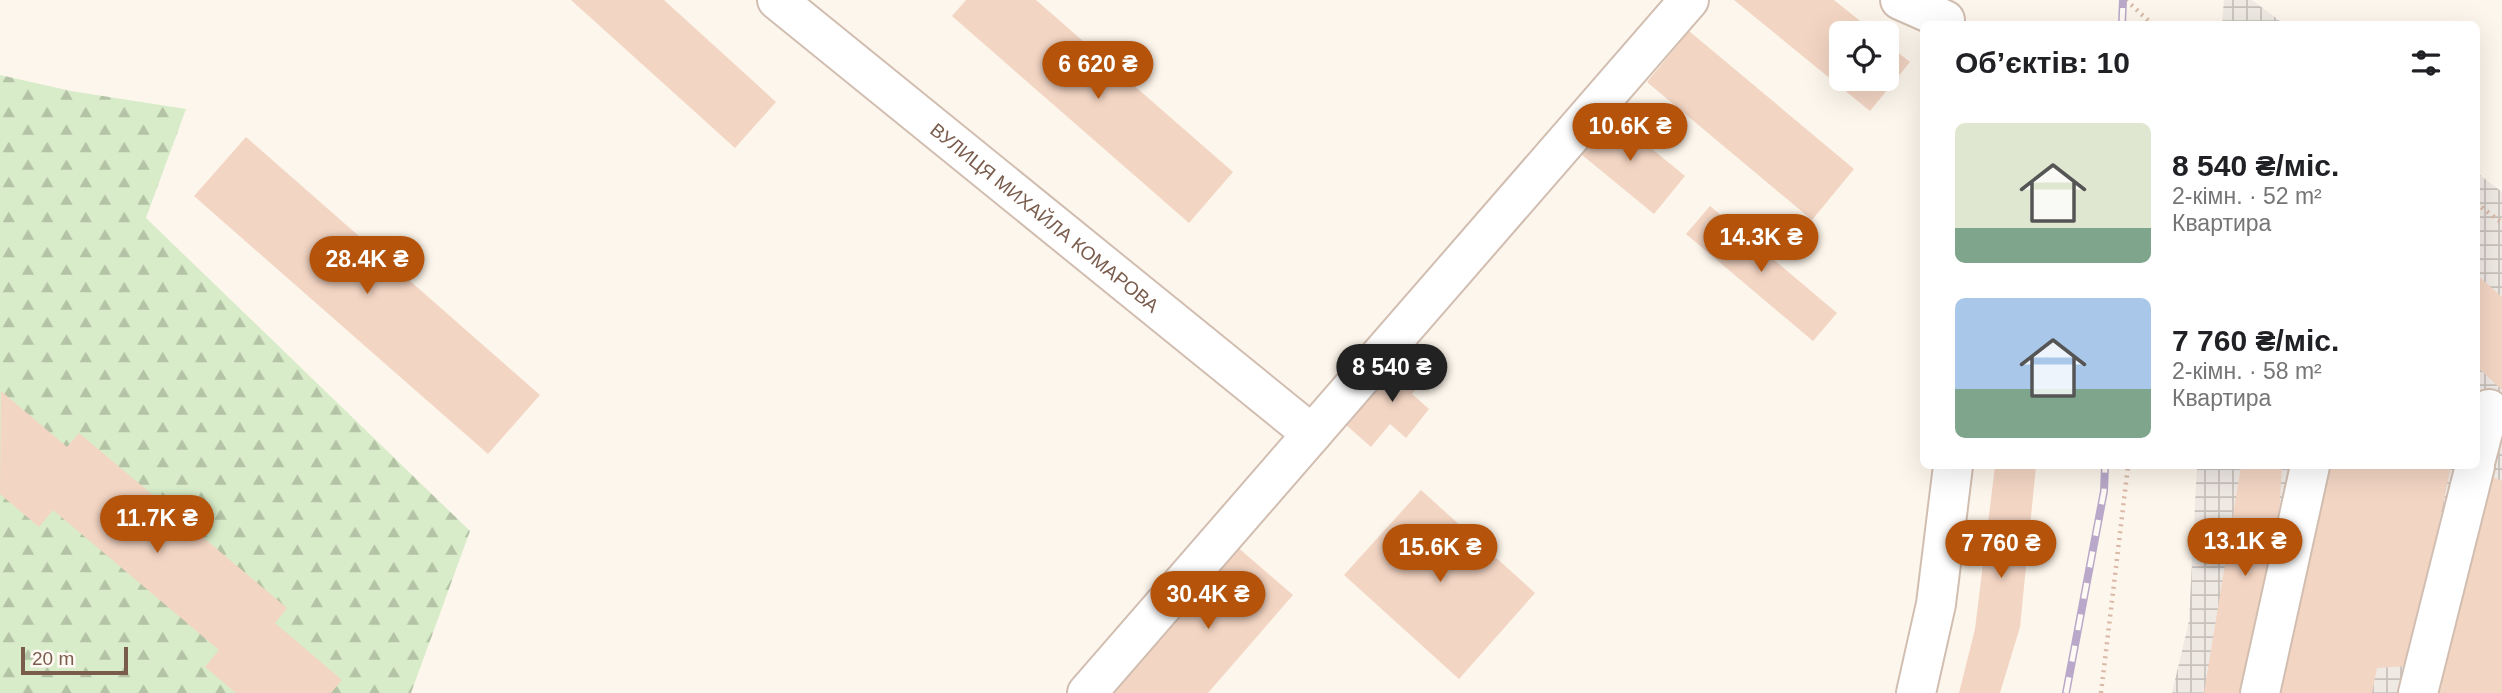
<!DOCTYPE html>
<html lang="uk">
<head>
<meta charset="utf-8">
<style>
	body { margin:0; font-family:Arial,sans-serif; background:#f2f2f2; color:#202124; height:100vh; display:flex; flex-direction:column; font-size:26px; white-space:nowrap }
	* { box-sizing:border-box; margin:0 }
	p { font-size:23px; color:#757577 }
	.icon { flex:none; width:38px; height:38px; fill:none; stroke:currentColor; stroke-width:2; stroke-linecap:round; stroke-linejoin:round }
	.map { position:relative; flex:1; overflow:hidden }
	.details { position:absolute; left:1920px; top:21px; width:560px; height:448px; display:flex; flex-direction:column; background:#fff; border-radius:10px; box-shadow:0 7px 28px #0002 }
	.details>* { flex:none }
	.controls { position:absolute; left:1829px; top:21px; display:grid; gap:14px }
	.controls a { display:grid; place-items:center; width:70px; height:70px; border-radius:10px; background:#fff; box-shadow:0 7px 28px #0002; font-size:35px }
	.scale { position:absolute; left:21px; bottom:18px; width:107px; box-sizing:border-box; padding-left:7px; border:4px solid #7a5c4d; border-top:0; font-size:19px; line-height:24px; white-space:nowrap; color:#7a5c4d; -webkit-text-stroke:5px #fffaf3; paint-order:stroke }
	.price { position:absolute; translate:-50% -60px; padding:0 16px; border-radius:24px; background:#b45309; color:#fff; font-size:23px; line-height:46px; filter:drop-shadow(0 2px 4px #0008) }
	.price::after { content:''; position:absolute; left:50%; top:42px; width:21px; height:16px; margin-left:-10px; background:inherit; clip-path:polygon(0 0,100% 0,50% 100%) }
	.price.active { background:#222; color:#fff }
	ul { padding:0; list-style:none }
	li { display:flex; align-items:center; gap:21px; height:175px; padding:0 35px }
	li span { display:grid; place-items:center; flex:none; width:196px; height:140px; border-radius:10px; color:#555 }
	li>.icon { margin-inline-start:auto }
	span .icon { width:84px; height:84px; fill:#fffc; stroke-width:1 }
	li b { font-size:30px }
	h2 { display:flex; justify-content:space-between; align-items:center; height:84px; padding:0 35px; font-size:30px }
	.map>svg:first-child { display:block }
	.industrial { fill:url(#industrial-grid) }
	.forest { fill:url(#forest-firs) }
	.building { fill:#f3d5c3 }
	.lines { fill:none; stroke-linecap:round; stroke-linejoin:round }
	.minor-casing { stroke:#d1beb0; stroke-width:42 }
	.path { stroke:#d9b8a5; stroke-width:4.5; stroke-dasharray:2 5; stroke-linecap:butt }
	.minor { stroke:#fff; stroke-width:38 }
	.rail-casing { stroke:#b9a8c9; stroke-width:8 }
	.rail { stroke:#fffaf3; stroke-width:5; stroke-dasharray:16; stroke-linecap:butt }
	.labels { text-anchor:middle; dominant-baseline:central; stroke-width:7; stroke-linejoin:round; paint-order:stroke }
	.street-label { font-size:19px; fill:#7a5c4d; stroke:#fffaf3 }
</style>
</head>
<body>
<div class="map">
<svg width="2502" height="693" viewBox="0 0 2502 693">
	<defs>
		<pattern id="industrial-grid" width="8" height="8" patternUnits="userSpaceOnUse" patternTransform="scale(1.75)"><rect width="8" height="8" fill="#efe9e4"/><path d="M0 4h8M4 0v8" fill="none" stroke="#c7c0bb"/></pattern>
		<pattern id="forest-firs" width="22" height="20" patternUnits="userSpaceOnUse" patternTransform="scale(1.75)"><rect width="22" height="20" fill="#d8ecc9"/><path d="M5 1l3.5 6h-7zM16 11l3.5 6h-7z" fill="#b4c2a5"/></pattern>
	</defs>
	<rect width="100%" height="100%" fill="#fdf6ec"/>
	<path class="industrial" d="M2224,0H2252L2284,24H2222Z
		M2476,172L2502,192V693H2172L2189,621L2197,466H2476Z"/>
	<path class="forest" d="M0,75L71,91L186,109L146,218L470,531L411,693H0Z"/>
	<path class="building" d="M571,0H664L776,102L735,148Z
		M966,0H1036L1233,172L1189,223L952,16Z
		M1734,0H1834L1875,33H1841V79H1886V43L1910,62L1870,111Z
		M1689,31L1854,169L1812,220L1647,82Z
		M1607,112L1685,176L1654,214L1576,150Z
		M246,137L540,395L488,454L194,196Z
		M1710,206L1837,313L1813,341L1686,234Z
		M2476,274L2502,297V390L2476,366Z
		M1404,355L1428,374L1412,394L1429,409L1406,438L1390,424L1371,447L1346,425Z
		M1,391L67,447L79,433L287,608L275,623L342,680L331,693H236L205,667L219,650L53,510L39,527L0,494Z
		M1995,466H2036L2020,627L2000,693H1959L1975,629Z
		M2241,466H2282L2278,534L2244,693H2204Z
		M2327,466H2451L2409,666L2377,668L2372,693H2275Z
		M2483,473L2502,481V693H2440Z
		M1421,490L1535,593L1459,679L1344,575Z
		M1235,545L1293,595L1208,693H1107Z"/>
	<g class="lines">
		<defs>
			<g id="minor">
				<path id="s1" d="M777,0L1312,434"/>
				<path d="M1900,0L1945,20"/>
				<path d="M2476,459L2489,409"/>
				<path d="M1087,693L1689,0"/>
				<path d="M1916,693L1936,604L1953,466"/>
				<path d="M2260,693L2310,466"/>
				<path d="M2418,693L2475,466"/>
			</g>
		</defs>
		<use href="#minor" class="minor-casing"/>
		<path class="path" d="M2126,0L2152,24
			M2476,203L2502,223
			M2101,693L2128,466"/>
		<use href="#minor" class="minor"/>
		<defs>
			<path id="rail" d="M2122,24L2123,0
				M2066,693L2104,491L2105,466"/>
		</defs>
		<use href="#rail" class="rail-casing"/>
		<use href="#rail" class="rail"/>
	</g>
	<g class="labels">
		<g class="street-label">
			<text stroke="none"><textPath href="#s1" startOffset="345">ВУЛИЦЯ МИХАЙЛА КОМАРОВА</textPath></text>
		</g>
	</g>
</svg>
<div class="controls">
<a><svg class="icon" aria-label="locate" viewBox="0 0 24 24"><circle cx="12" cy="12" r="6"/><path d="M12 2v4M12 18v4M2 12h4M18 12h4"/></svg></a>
</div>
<div class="scale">20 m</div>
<b class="price" style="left:1098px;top:101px">6 620 ₴</b>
<b class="price" style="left:1630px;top:163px">10.6K ₴</b>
<b class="price" style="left:1761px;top:274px">14.3K ₴</b>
<b class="price" style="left:367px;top:296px">28.4K ₴</b>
<b class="price active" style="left:1392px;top:404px">8 540 ₴</b>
<b class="price" style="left:157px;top:555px">11.7K ₴</b>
<b class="price" style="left:2245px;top:578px">13.1K ₴</b>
<b class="price" style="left:2001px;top:580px">7 760 ₴</b>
<b class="price" style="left:1440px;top:584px">15.6K ₴</b>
<b class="price" style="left:1208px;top:631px">30.4K ₴</b>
<section class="details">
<h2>Об’єктів: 10<svg class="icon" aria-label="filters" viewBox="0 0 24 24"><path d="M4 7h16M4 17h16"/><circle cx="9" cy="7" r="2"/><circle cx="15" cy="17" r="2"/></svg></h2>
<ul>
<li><span style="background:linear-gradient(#dfe7d0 75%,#7fa58c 0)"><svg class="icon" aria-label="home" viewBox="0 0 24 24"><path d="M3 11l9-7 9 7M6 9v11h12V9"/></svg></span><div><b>8 540 ₴/міс.</b><p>2-кімн. · 52 m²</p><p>Квартира</p></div></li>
<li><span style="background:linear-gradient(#a9c7e8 65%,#7fa58c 0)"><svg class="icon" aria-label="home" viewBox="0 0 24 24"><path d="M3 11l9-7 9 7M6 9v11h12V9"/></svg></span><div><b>7 760 ₴/міс.</b><p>2-кімн. · 58 m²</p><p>Квартира</p></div></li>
</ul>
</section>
</div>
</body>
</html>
